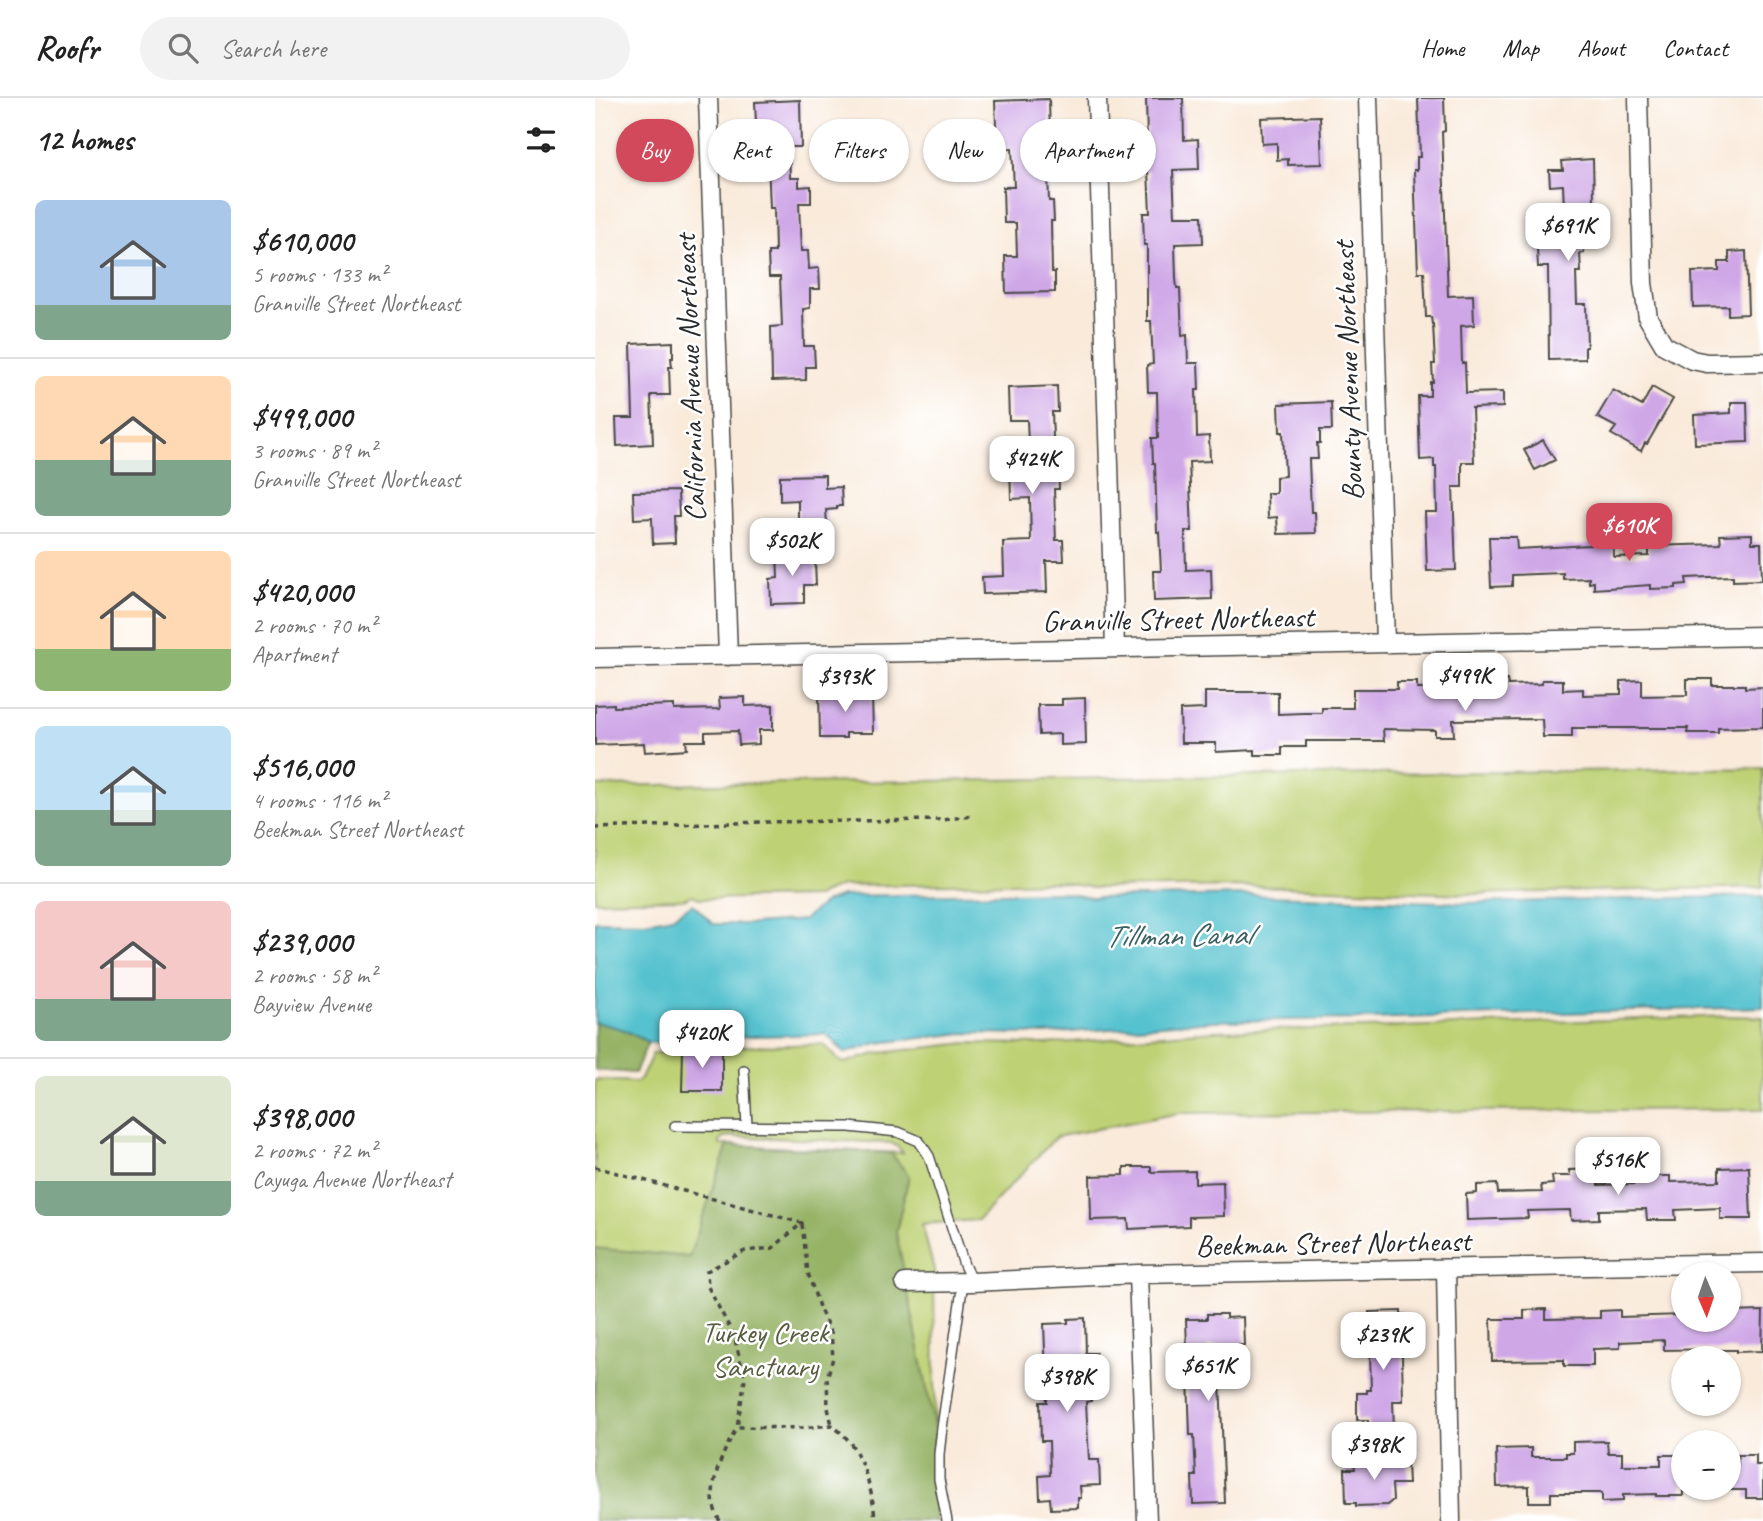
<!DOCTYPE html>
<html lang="en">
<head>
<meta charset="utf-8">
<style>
	body { margin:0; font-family:Caveat,sans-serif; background:#f2f2f2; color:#222; height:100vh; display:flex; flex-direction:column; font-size:26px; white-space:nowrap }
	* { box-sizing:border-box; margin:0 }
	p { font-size:23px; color:#767676 }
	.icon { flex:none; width:38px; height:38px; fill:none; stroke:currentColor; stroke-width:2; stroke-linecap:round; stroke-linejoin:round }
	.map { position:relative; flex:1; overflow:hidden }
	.details { display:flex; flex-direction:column; background:#fff; width:595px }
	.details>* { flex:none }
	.banner { position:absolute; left:21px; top:21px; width:665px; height:63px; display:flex; gap:14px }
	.needle { width:46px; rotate:178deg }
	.buttons { position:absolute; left:1076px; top:1164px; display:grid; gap:14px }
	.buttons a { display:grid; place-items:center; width:70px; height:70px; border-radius:50%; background:#fff; box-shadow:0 2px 5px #0004; font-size:35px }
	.price { position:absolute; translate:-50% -60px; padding:0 16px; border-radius:14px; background:#fff; color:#222; font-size:23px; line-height:46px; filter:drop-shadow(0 2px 4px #0008) }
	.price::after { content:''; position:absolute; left:50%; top:42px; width:21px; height:16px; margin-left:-10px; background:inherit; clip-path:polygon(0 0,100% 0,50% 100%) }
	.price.on { background:#d1495b; color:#fff }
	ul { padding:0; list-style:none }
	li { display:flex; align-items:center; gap:21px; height:175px; padding:0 35px }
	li+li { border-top:2px solid #e0e0e0 }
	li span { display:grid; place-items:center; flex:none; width:196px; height:140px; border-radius:10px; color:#555 }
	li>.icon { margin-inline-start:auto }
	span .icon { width:84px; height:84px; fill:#fffc; stroke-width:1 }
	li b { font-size:30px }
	h2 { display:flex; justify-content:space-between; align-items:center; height:84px; padding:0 35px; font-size:30px }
	.chip { padding:0 24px; border-radius:32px; background:#fff; box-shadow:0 2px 5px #0004; font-size:24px; line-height:63px }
	.chip.on { background:#d1495b; color:#fff }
	header { display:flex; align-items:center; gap:42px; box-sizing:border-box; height:98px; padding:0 35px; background:#fff; border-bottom:2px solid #e0e0e0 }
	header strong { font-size:33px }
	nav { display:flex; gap:38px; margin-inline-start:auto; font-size:24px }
	.search { width:490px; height:63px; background:#f2f2f2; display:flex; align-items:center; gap:18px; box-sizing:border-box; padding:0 24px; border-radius:38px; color:#767676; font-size:26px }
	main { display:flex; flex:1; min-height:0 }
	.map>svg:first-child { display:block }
	.green { fill:#bed174; stroke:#747e50; stroke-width:2; fill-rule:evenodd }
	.forest { fill:#96b366; stroke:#606f48; stroke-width:2 }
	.water { fill:#56c2cf; stroke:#40767d; stroke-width:2 }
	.building { fill:#cfa7e7 }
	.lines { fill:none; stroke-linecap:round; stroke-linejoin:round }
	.lane-casing { stroke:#4a4845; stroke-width:12 }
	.street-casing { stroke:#4a4845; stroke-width:21 }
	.path { stroke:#4a4845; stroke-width:3.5; stroke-dasharray:5 5; stroke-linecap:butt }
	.lane { stroke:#fff; stroke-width:9 }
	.street { stroke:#fff; stroke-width:18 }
	.labels { text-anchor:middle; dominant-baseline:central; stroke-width:5; stroke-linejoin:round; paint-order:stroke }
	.street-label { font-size:30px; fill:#2b2b2b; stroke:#fff }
	.park-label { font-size:30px; fill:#575d41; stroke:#fff }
	.water-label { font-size:32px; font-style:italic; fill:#3a6064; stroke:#fff }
</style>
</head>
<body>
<header>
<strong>Roofr</strong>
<div class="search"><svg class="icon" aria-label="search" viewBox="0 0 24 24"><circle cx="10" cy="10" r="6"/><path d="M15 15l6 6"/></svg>Search here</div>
<nav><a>Home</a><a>Map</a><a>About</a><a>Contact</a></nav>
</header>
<main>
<section class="details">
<h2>12 homes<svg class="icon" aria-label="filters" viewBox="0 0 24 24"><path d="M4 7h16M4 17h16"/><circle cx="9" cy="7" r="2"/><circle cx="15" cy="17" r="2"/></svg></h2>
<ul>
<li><span style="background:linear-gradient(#a9c7e8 75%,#7fa58c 0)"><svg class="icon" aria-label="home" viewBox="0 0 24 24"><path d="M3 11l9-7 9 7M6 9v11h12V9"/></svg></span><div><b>$610,000</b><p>5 rooms · 133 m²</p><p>Granville Street Northeast</p></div></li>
<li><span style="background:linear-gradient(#ffd9b3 60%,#7fa58c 0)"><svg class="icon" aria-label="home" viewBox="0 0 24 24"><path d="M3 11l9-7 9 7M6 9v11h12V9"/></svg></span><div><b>$499,000</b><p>3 rooms · 89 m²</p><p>Granville Street Northeast</p></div></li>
<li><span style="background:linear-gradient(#ffd9b3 70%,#8fb573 0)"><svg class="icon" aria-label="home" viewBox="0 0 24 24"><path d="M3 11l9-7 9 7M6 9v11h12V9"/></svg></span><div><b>$420,000</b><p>2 rooms · 70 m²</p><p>Apartment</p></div></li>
<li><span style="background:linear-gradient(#bfe0f5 60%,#7fa58c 0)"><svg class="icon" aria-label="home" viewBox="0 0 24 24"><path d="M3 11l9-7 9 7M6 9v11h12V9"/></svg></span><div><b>$516,000</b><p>4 rooms · 116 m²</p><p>Beekman Street Northeast</p></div></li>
<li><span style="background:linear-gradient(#f6c9c9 70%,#7fa58c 0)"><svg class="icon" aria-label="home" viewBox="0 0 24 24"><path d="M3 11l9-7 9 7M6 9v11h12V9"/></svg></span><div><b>$239,000</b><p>2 rooms · 58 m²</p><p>Bayview Avenue</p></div></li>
<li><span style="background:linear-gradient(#dfe7d0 75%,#7fa58c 0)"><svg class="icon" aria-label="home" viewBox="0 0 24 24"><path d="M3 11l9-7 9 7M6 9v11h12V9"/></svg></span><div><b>$398,000</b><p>2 rooms · 72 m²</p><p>Cayuga Avenue Northeast</p></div></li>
</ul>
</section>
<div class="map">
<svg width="1168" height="1423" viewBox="0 0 1168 1423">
	<rect width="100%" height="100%" fill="#fff"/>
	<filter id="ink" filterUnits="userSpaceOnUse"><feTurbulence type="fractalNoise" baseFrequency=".0143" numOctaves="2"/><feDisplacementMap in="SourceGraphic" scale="14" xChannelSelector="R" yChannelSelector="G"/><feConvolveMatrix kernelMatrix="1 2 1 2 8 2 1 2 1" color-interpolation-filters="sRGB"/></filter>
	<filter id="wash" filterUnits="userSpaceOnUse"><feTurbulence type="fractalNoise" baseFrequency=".00686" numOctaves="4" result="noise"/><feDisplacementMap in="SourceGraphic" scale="28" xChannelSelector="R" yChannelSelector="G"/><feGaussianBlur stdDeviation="1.57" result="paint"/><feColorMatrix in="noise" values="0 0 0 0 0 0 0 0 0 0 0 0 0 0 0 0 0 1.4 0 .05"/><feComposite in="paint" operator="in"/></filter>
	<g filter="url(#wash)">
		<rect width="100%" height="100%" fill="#f9eada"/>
		<path class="green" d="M1168,670V789L872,796L653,788L497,790L465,784L247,788L229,795L222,799L105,801L98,797L88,801L0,803V688Z
			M1136,918L1168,919V1011L584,1015L461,1039L383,1122L327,1126L339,1172L341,1423H0V982L42,984L46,981L58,955H85L95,950L228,946L244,962L249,965L284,955L371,945L451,946L618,933L772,930ZM131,1038L296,1045L303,1049L308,1055L125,1047V1044Z"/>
		<path class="forest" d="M0,924L27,931L53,944L40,975L0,972Z
			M133,1047L296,1055L314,1078L301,1134L340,1331L341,1423H0V1150L94,1159Z"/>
		<path class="water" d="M465,794L497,800L652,797L872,805L1168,798V909L772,921L618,923L450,936L370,935L282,945L250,955L231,936L93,940L85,946L53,944L27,931L0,924V823L51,824L77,819L98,806L118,826H160L208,822L231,804L247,798Z"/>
		<g id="blocks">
			<path class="building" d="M551,0H588L589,42L603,41L604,71L578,72L580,118H607L608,145L580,146L581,181L582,190H585L587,238L592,237L593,265H603L604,292H601L602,339L614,338L615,363L594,364L597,433H590L591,472L616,471L617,501L559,503L558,473H566L564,434H562L560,365H558L557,340H563L562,294H553L552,267L558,266L556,223H552V147H549L548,115H555L553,73H546L545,43H552Z
				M823,0H849L850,33L847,34L853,198L878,197L879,227L866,228L867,265H870L871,295L908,294V309L877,310L879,364H867V389H858L861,472L832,473L830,414H842L841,369H839V361L825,362L823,298H835V284H838L837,266H840L838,226H837L836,219H831L829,174H823L819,72H822V59H825Z
				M454,1L455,39H454V49H452L454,103H458L459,123H456L457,174H460V194L411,195L410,158H422L421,125H409L408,89H419L417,50L402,51L400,3Z
				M205,2L206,49H194L195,80H204V89L216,88V105H204L206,153H213L214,171L224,170L225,191H215V210L208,211L209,248H219L220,269H211V282L177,283L176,229L187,228L185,179H174L173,154H180L179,110H175L173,63H169V45L162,46L160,4Z
				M725,18L727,66L693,67V61L682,62V45L667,46L666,20Z
				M998,61L999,103H988L989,155L985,156L986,174H981L982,206H991L992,249H990V261L954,262L953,169H943L942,150H952L951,134L970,133L968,87L955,88L954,72H968L967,63Z
				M1151,153L1153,216L1133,217V208L1098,209L1097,174L1124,173V164H1134V154Z
				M78,244V260H76L77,269H74L75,297H56L58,346L22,348L21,320H38L36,246Z
				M462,288L463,314H457L459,366H463L464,391H459L461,442H468L469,463H451L452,494L388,496L387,479L409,478L408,444L436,443L435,400L416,401L415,368L434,367L432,322H414L413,290Z
				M1057,289L1078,301L1052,346L1050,345L1046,353L1016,336L1021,329L1002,319L1018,292L1047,308Z
				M736,304L737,332H725V345H722L723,361H714L716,414H720L721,435L683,436L682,419L673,420L672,395H681V379L690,378L688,334H685L684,306Z
				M1136,304H1152L1153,344L1100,346L1099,317L1136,315Z
				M948,342L960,362L940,372L929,352Z
				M230,377V390L246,389L247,408H242V411L231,412L232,426L203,427V402L185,403V378Z
				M83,393L84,418H79L80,445L58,446L57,420L39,421L38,394Z
				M1157,436V445H1166L1167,482L1138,483V478L1091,480L1092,486L1081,487V490L1055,491V487L999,491V484L994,485V480L968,481V475L917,477V488L896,489L894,439H921L922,451L995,447V443L1018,442L1019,459L1054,458V448L1126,446L1125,437Z
				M207,452L208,464H220L221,487H209V505L176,506L175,481L183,480L182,453Z
				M1092,581H1117V587H1150V590L1168,589V629L1123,630V635H1092L1093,630H977V639H948L947,621L858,622L859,638H840V632L788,631L789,643H711V649H687V657H660V652L621,654V645H586L585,612L610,611V594H683V616L709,615H727V610H758V591H802V584H822V591H874L873,583L912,582L913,587L947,586V582H968V592L988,591V597L1026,596V583L1047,582V598L1092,597Z
				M250,592V597L277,596L278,635H251V640H225L224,593Z
				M150,599V608L178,607V632H164V646L144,647L143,633L110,634V643H91L92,651L50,654L49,645L0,647V607L19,606V609L79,607V612L125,611L124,600Z
				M490,600L491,646L465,647V636L444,637L443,607H467V601Z
				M88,951L127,952V993H87Z
				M529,1069H556V1074L600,1073V1085L628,1084L629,1118L594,1119V1128L534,1131L533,1121L496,1122L495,1078L529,1077Z
				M1154,1069L1156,1121H1125V1110L1080,1112L1081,1122H1052L1051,1111L1004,1112V1121L976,1122L975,1112L932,1113L933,1120L872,1122L871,1096L882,1095V1087L902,1086L903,1095L947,1094L946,1087L958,1086L957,1078H975L974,1072L1003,1071V1087L1039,1086L1038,1075H1059L1060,1078H1075V1084L1124,1083V1070Z
				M951,1211V1221L1005,1220V1213L1025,1212V1219L1088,1217V1222H1134V1214L1168,1213L1167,1253L1141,1254V1252H1119V1251L1069,1252V1242L1025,1244V1250L998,1251V1268H969V1262L897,1263L896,1221H929V1212Z
				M806,1213L808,1303H798L799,1333H773V1322H762V1295H772V1292H776L774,1214Z
				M612,1216H631V1220L648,1219L649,1247L612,1248L613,1281H625L630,1405L598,1406L597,1378H601L599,1337H595L591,1221H612Z
				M490,1220L491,1255H501V1272H495L496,1303L491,1304L494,1362H504L505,1387L485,1388L486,1400H483V1410L456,1411L455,1400L445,1401L444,1378L455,1377L454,1343H446L445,1304H452L449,1226L473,1225V1221Z
				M1012,1343L1013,1355H1027V1367H1066V1357H1088V1398H1061V1396L1028,1397V1403L1007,1404V1395H956V1404H934V1388L902,1389L901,1351L936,1350V1359H971V1355H978V1344Z
				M1143,1357H1161V1367H1168V1400H1151V1392H1134V1368L1143,1367Z
				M808,1363V1364H812L813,1386H797L798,1402L792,1407L761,1408V1405H751L750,1371H760L759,1364Z"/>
		</g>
	</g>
	<g filter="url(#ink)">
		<use href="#blocks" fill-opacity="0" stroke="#4a4845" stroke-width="2"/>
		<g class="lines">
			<defs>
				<path id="lane" d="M149,972L152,1028
					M80,1028L254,1029L303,1034L324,1043L334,1058L369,1167L377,1184
					M352,1423L344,1381V1356L347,1330L368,1184"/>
				<path id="street" d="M113,0L133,558
					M502,0L520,550
					M773,0L790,544
					M1043,0L1048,185L1053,220L1069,247L1097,262L1112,265L1168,264
					M0,560L1168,538
					M851,1172L856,1423
					M543,1176L552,1423
					M310,1185L377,1184L543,1176L1168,1165"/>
			</defs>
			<use href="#lane" class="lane-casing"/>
			<use href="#street" class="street-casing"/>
			<path class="path" d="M0,730L166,724L348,722L376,718
				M0,1069L207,1125L178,1150L150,1153L112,1173L113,1189L139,1238L150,1281L142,1329L207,1330L237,1327C243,1332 249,1337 254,1343C269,1363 279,1398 280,1423
				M207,1126L213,1175L225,1212L236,1234L238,1260L232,1280L233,1310L237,1327
				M125,1423C107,1394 128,1355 142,1329"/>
			<use href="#lane" class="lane"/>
			<use href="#street" class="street"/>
		</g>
	</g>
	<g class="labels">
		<g class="street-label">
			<text transform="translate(753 273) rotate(-92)">Bounty Avenue Northeast</text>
			<text transform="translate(95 280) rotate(-92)">California Avenue Northeast</text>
			<text transform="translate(583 521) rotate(-1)">Granville Street Northeast</text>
			<text transform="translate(738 1145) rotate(-1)">Beekman Street Northeast</text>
		</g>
		<g class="park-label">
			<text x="170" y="1234">Turkey Creek<tspan x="170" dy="34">Sanctuary</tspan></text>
		</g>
		<g class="water-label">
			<text transform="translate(583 837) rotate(-1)">Tillman Canal</text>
		</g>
	</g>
</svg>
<div class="buttons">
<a><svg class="needle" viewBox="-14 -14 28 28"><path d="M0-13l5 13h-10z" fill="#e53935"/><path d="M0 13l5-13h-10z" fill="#767676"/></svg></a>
<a>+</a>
<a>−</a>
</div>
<b class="price" style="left:973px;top:165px">$691K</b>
<b class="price" style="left:437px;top:398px">$424K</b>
<b class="price on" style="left:1034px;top:465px">$610K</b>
<b class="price" style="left:197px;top:480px">$502K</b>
<b class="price" style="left:870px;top:615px">$499K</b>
<b class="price" style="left:250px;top:616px">$393K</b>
<b class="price" style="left:107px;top:972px">$420K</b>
<b class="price" style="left:1023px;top:1099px">$516K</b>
<b class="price" style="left:788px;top:1274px">$239K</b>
<b class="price" style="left:613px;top:1305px">$651K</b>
<b class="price" style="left:472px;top:1316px">$398K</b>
<b class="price" style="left:779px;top:1384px">$398K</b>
<div class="banner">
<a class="chip on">Buy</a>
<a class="chip">Rent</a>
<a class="chip">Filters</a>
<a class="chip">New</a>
<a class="chip">Apartment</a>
</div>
</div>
</main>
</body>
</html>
